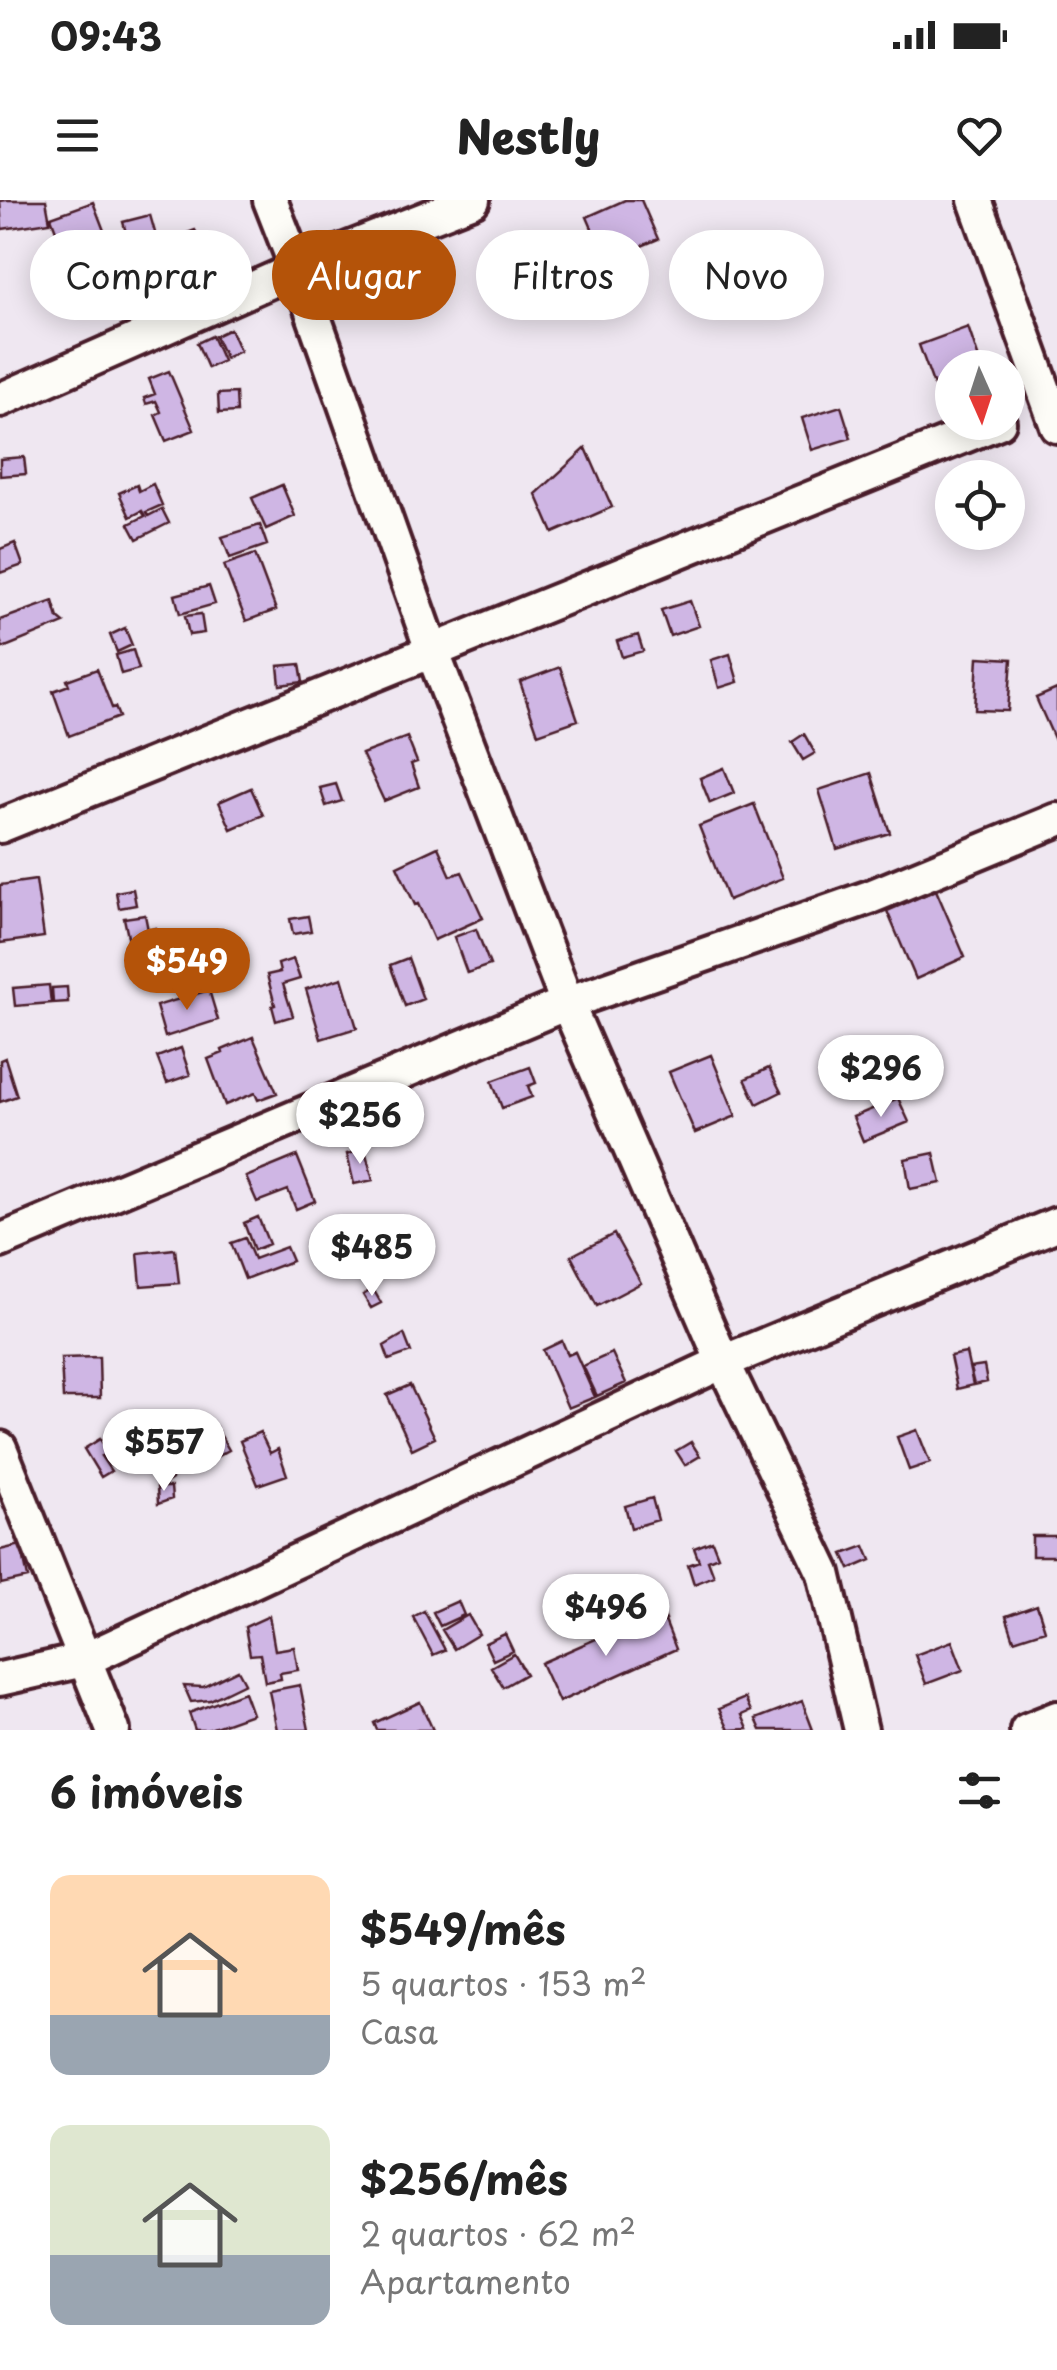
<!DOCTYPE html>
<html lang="pt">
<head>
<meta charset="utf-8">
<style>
	body { margin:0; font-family:"Playpen Sans",sans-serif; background:#f2f2f2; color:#222; height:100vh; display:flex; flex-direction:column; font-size:38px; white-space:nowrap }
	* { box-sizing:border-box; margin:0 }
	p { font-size:32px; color:#767676 }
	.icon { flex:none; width:55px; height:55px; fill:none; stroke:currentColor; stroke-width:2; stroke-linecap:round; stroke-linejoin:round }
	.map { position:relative; height:1530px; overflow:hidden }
	.panel { display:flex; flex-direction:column; background:#fff; flex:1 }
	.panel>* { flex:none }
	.hud { position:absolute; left:30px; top:30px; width:998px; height:90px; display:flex; gap:20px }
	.needle { width:65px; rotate:177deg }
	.buttons { position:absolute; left:935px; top:150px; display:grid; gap:20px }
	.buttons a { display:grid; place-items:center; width:90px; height:90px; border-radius:50%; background:#fff; box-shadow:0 5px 25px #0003; font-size:50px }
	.price { position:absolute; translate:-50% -85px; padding:0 22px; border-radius:35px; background:#fff; color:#222; font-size:32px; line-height:65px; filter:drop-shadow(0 2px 5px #0008) }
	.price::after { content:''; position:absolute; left:50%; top:60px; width:30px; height:22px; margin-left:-15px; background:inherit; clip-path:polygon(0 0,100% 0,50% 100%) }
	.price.current { background:#b45309; color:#fff }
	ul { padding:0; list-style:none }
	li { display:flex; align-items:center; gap:30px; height:250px; padding:0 50px }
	li span { display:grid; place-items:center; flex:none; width:280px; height:200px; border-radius:20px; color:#555 }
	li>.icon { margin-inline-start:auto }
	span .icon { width:120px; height:120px; fill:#fffc; stroke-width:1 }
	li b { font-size:42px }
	h2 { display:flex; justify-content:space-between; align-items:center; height:120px; padding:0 50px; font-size:42px }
	.chip { padding:0 35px; border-radius:45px; background:#fff; box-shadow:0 5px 25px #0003; font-size:35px; line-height:90px }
	.chip.current { background:#b45309; color:#fff }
	.status { display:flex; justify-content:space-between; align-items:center; height:70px; padding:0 50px; background:#fff; direction:ltr }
	.status svg { height:28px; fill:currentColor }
	header { display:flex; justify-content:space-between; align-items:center; height:130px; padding:0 50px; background:#fff; font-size:45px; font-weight:800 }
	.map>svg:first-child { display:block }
	.building { fill:#cfb6e4; stroke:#4a1f2b; stroke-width:2.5 }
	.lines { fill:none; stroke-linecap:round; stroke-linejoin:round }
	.street-casing { stroke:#4a1f2b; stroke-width:40 }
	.street { stroke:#fdfcf7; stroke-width:32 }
</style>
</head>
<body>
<div class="status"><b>09:43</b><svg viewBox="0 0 49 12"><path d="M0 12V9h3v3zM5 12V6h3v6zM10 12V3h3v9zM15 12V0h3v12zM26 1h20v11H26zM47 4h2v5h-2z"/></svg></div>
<header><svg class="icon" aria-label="menu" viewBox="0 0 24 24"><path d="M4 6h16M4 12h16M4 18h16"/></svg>Nestly<svg class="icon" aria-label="heart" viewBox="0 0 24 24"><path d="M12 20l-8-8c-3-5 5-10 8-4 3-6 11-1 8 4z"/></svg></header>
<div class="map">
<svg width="1057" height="1530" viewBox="0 0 1057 1530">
	<rect width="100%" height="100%" fill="#efe7f1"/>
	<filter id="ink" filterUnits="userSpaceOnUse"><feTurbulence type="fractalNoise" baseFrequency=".01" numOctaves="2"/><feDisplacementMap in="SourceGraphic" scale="20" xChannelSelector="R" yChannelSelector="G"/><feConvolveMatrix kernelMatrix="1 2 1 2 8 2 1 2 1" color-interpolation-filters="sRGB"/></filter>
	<g filter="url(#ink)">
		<path class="building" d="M7,0H46L50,22L2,29L0,1Z
			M625,0H641L658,39L606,61L587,17Z
			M93,2L116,62L98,69L90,48L66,57L51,17Z
			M150,15L156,36L129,43L123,22Z
			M195,30L205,48L172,61L164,42Z
			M91,67L99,90L66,101L58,79Z
			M968,127L982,168H952V180L934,186L919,145Z
			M230,129L240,151L225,158L215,136Z
			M212,136L223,161L208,168L197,143Z
			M169,171L194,230L166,241L155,215L161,212L156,201L146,204L144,198L155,194L149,179Z
			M236,193L237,212L219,213L218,194Z
			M841,206L851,238L812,250L802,218Z
			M586,248L612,307L553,333L536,294Z
			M24,257L26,274L0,276V259Z
			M153,284L162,305L146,312L148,316L162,309L169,323L137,339L129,324L145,316L142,311L130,317L119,293L137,285L139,291Z
			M282,285L295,316L266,329L252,298Z
			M260,325L267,345L230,358L222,337Z
			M15,343L23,365L0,373V349Z
			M255,354L276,410L246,421L224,365Z
			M209,386L215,404L180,414L175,395Z
			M53,401L58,418L64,423L3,448L0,440V420Z
			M690,401L699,426L670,436L661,410Z
			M201,414L204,433L189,435L185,416Z
			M125,428L132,445L117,452L110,435Z
			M638,435L643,451L622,457L617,441Z
			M133,450L139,469L121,474L116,455Z
			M730,454L738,482L719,488L711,460Z
			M978,457L1012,459L1008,511L975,510Z
			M300,464L303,482L280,485L278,466Z
			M560,467L578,520L538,534L520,482Z
			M97,469L112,508L115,507L119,517L69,536L53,491L69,485L67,480Z
			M1057,489V545L1036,498Z
			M804,534L815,553L803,560L792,542Z
			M407,537L417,562L411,564L419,587L384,601L362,554Z
			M724,568L734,593L710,603L700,578Z
			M871,573L890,633L837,649L819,590Z
			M336,584L342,601L326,606L320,588Z
			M251,588L263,615L231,629L219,602Z
			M754,604L783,678L728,700L699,626Z
			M438,647L451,676L462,672L483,718L434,740L418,704L415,705L397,666Z
			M36,680L44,737L0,743V685Z
			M133,689L136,705L119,708L116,692Z
			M936,690L965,757L916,779L887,711Z
			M145,715L148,730L156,728L159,746L131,751L124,718Z
			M308,716L311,731L293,734L290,719Z
			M476,729L490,765L467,773L454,737Z
			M408,758L423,799L405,806L390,765Z
			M293,759L300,779L283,784L293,816L276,821L272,806L275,805L267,775L280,772L278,764Z
			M342,778L357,828L321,839L306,789Z
			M49,785L51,803L15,806L13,788Z
			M67,787L68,802L53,803L52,788Z
			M209,790L218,820L165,837L156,806Z
			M253,837L277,893L258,900L255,893L225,905L208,859L223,853L222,850Z
			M181,848L190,875L167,883L157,857Z
			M711,855L736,916L695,933L669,872Z
			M5,858L17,896L0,902V860Z
			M530,867L536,883L528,886L532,897L502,908L492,881Z
			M769,868L781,892L757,904L745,879Z
			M898,898L909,922L863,941L853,917Z
			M365,950L373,980L354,984L347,954Z
			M934,953L941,983L910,989L905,959Z
			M297,956L315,1001L296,1009L288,990L257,1002L246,977Z
			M258,1017L269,1044L254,1050L244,1023Z
			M614,1034L641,1083L597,1106L571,1056Z
			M245,1038L254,1059L286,1047L292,1061L245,1079L231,1043Z
			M175,1049L179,1083L141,1086L138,1053Z
			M373,1089L381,1103L371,1108L363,1095Z
			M404,1134L411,1152L389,1160L384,1146Z
			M562,1141L568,1155L575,1152L595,1197L568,1208L543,1150Z
			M612,1153L626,1183L597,1196L583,1166Z
			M966,1153L973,1185L957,1189L950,1156Z
			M99,1157L100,1198H63L61,1158Z
			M984,1166L987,1182L974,1185L970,1168Z
			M410,1185L435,1238L412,1249L387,1195Z
			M216,1227L229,1250L214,1258L201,1236Z
			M917,1230L930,1263L909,1270L897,1237Z
			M260,1232L270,1253L278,1249L287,1275L258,1285L240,1241Z
			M100,1239L109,1253L101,1256L111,1271L101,1277L84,1249Z
			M691,1242L700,1256L685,1265L676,1251Z
			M172,1270V1279L163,1285L159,1272Z
			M157,1287H171L172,1299L158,1304Z
			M652,1298L658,1320L631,1328L625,1306Z
			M1032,1336H1057V1356H1032Z
			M712,1341L718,1356L708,1360L714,1376L694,1384L688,1365L699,1361L694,1348Z
			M21,1345L28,1378L1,1384L0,1350Z
			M865,1346L871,1360L850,1369L843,1354Z
			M657,1399L666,1420L652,1425L650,1420L619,1433L617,1428L611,1430L607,1419Z
			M458,1401L464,1415L440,1426L433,1412Z
			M1037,1405L1045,1430L1014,1440L1006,1416Z
			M424,1411L445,1450L433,1455L413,1417Z
			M468,1415L479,1434L454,1449L442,1430Z
			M269,1416L275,1450L294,1447L298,1470L280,1473L281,1479L265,1482L260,1454L250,1455L245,1427Z
			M665,1421L676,1449L559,1502L541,1463L616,1430L618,1435L649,1422L651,1427Z
			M505,1434L513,1451L493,1460L485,1443Z
			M952,1441L963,1470L926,1484L915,1455Z
			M514,1454L526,1474L503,1487L491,1467Z
			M238,1470L245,1483L210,1500L191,1502L184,1486L203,1487Z
			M300,1485L309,1530H277L269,1491Z
			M244,1492L252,1514L207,1530H195L189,1513Z
			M745,1498L751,1511L742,1515L748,1529L729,1530L719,1509Z
			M802,1501L813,1530H761L756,1519Z
			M420,1502L433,1530H377L374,1523Z"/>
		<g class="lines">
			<defs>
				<path id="street" d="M270,0L297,69L433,453L567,803L723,1162L824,1373L861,1530
					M975,0L1057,226
					M0,200L297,69L473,0
					M0,626L999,222
					M0,1041L567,803L870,697L1057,620
					M0,1248L113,1530
					M0,1479L84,1460L723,1162L1057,1024
					M1027,1530L1057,1518"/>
			</defs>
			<use href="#street" class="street-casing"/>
			<use href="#street" class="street"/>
		</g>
	</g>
</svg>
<div class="buttons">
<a><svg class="needle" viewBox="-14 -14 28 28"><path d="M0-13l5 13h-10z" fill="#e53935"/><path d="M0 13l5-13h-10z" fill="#767676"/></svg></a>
<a><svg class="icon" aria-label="locate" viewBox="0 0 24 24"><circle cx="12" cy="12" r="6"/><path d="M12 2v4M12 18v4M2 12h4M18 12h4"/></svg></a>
</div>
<b class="price current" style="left:187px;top:813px">$549</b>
<b class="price" style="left:881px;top:920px">$296</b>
<b class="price" style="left:360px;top:967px">$256</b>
<b class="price" style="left:372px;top:1099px">$485</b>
<b class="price" style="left:164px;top:1294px">$557</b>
<b class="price" style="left:606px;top:1459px">$496</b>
<div class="hud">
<a class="chip">Comprar</a>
<a class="chip current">Alugar</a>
<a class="chip">Filtros</a>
<a class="chip">Novo</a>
</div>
</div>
<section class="panel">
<h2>6 imóveis<svg class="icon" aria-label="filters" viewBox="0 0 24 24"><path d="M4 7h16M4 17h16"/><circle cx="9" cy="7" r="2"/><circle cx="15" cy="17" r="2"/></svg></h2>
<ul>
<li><span style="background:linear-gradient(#ffd9b3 70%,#9aa5b1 0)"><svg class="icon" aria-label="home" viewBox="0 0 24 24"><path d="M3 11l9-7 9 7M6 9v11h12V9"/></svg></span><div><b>$549/mês</b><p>5 quartos · 153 m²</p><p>Casa</p></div></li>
<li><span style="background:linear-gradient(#dfe7d0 65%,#9aa5b1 0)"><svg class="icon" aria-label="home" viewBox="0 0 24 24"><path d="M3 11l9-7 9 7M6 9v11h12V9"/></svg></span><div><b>$256/mês</b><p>2 quartos · 62 m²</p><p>Apartamento</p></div></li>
</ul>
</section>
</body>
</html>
